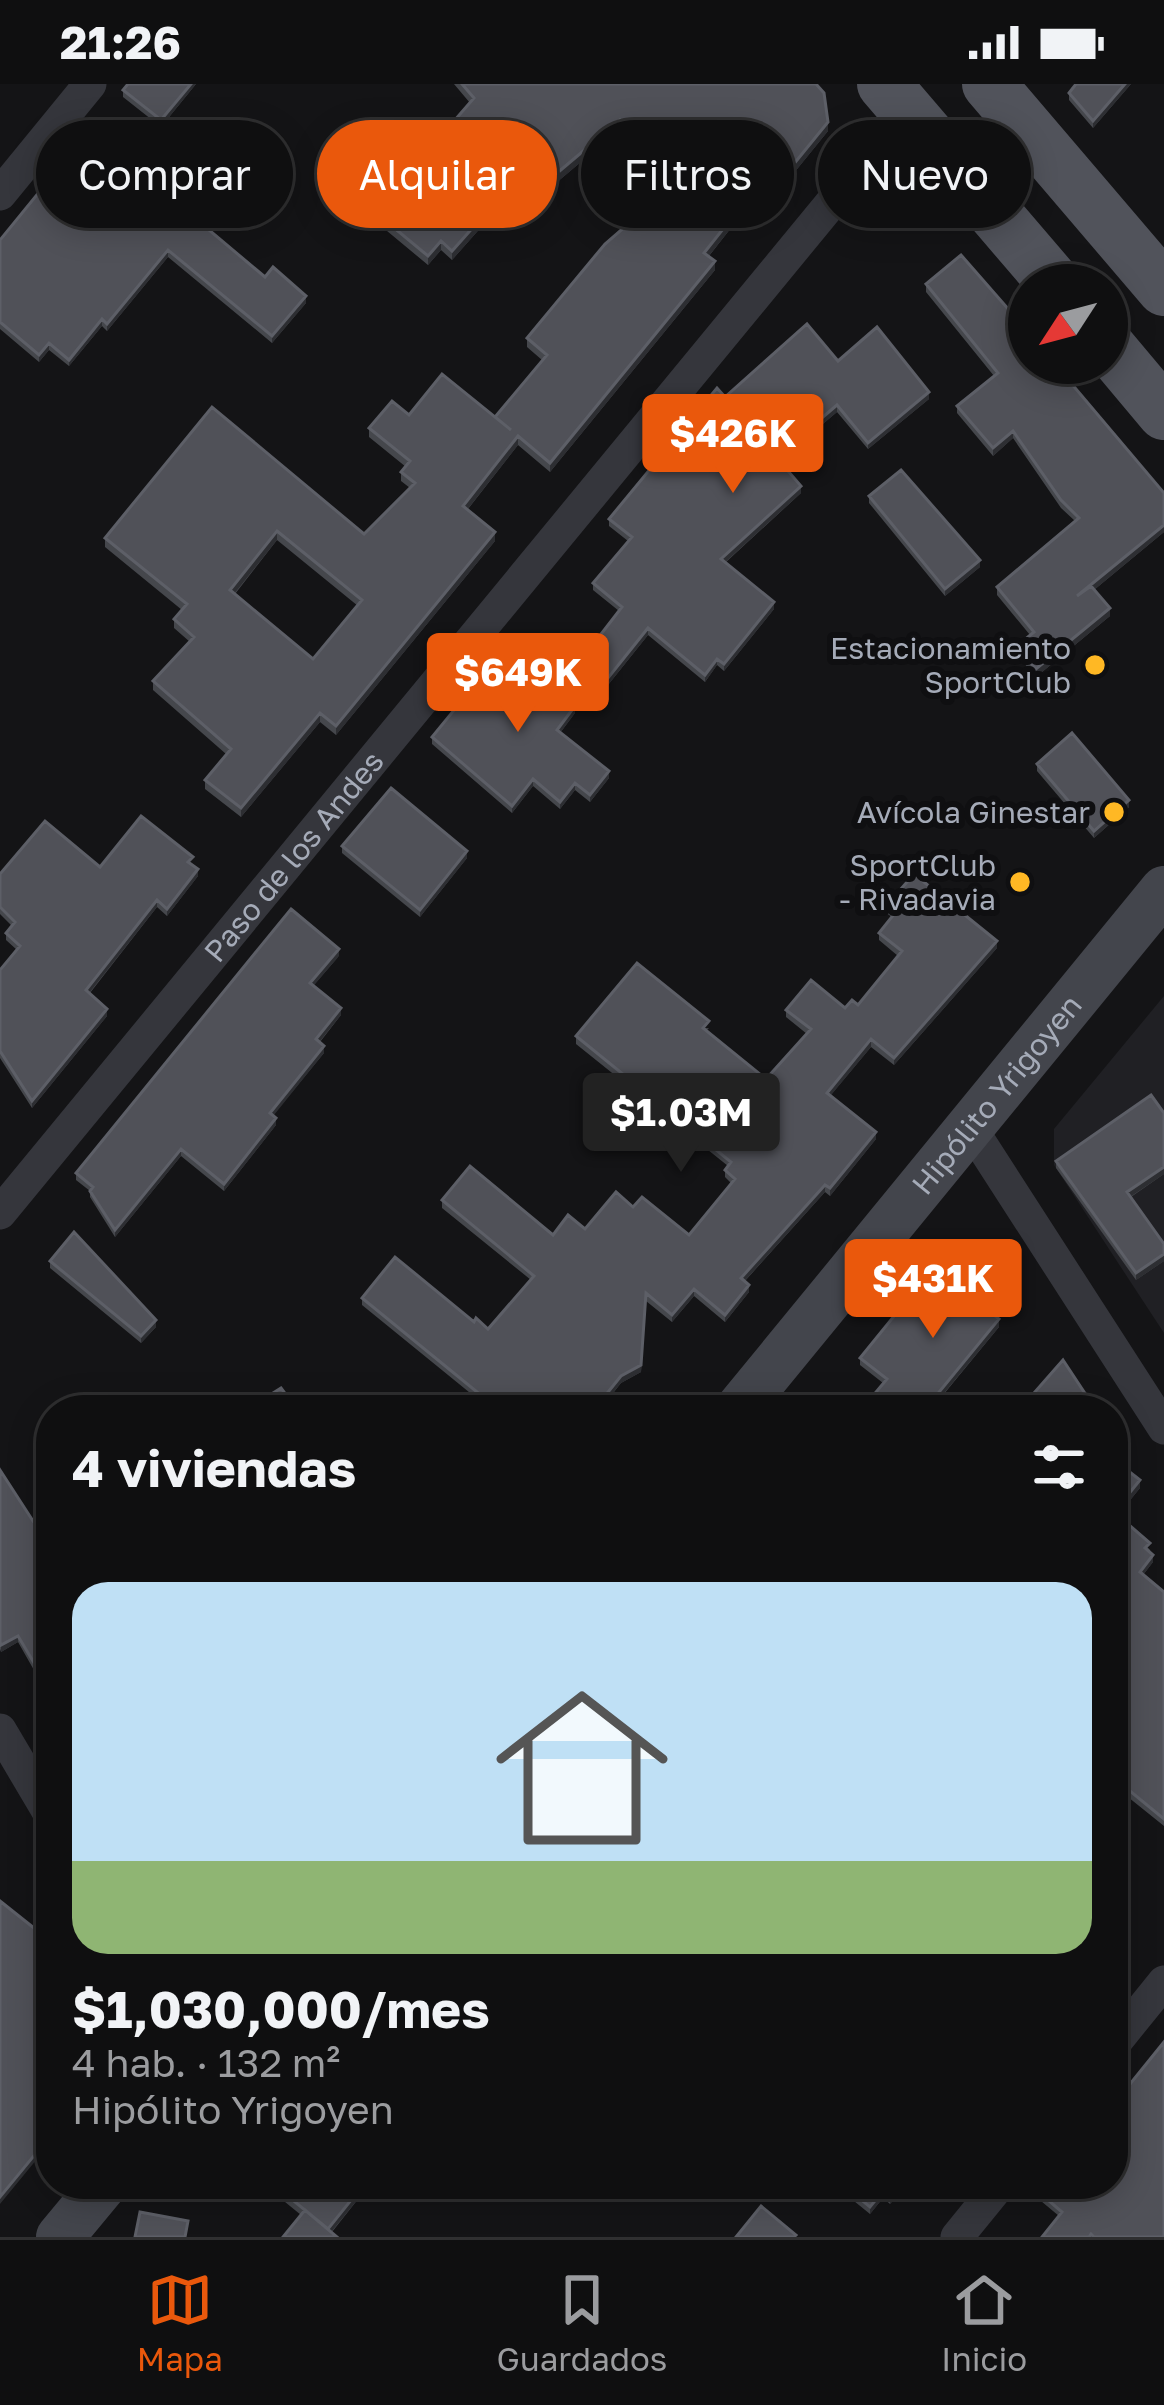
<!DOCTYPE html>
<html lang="es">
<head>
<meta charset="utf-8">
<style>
	body { margin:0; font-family:"Golos Text",sans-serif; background:#1d1d1e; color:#f1f3f6; height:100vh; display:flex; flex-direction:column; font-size:45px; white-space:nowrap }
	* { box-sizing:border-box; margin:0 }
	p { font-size:39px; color:#9b9c9f }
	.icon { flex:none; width:66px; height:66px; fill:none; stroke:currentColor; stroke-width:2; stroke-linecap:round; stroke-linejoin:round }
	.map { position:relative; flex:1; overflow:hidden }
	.sheet { position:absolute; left:36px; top:1311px; width:1092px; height:804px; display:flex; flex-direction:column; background:#0f0f10; border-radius:48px; box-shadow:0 6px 30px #0003,0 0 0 3px #2f2f30 }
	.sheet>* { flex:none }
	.hud { position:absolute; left:36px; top:36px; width:1092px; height:108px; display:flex; gap:24px }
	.needle { width:78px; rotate:234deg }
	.fabs { position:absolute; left:1008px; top:180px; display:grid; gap:24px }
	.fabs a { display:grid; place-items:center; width:120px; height:120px; border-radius:50%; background:#0f0f10; box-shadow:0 6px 30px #0003,0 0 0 3px #2f2f30; font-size:60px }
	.price { position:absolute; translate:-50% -102px; padding:0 27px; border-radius:12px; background:#ea580c; color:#fff; font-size:39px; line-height:78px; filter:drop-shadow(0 3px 6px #0008) }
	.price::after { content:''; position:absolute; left:50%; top:72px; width:36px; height:27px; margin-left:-18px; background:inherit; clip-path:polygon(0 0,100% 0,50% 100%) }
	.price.current { background:#222; color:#fff }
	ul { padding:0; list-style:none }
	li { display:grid; align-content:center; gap:24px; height:636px; padding:0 36px }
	li span { display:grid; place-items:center; height:372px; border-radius:36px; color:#555 }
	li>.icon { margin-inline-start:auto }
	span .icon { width:216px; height:216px; fill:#fffc; stroke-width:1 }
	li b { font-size:51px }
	h2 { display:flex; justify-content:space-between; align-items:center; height:144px; padding:0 36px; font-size:51px }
	.tag { padding:0 42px; border-radius:54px; background:#0f0f10; box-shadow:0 6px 30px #0003,0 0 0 3px #2f2f30; font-size:42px; line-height:108px }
	.tag.current { background:#ea580c; color:#fff }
	.status { display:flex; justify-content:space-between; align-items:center; height:84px; padding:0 60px; background:#0f0f10; direction:ltr }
	.status svg { height:33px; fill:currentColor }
	.menu { display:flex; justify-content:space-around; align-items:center; height:168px; border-top:3px solid #2f2f30; background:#0f0f10; font-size:33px; color:#9b9c9f }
	.menu a { display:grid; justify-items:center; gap:6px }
	.menu .current { color:#ea580c }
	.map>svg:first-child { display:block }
	.built { fill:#202024 }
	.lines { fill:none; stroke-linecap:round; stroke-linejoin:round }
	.street { stroke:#35363c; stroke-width:33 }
	.secondary { stroke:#43454c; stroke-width:48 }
	.primary { stroke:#51535b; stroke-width:54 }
	.wall { fill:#45474c; fill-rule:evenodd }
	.shaded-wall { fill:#2d2e32 }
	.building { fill:#505158; stroke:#5d5f67; stroke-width:3; fill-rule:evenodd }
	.poi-dot { fill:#ffb824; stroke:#0f0f11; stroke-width:4.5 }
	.labels { text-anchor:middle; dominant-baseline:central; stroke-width:12; stroke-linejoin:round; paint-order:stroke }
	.poi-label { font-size:30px; fill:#a5abb8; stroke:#0f0f11; text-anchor:end }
	.street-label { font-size:30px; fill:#a5abb8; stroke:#0f0f11 }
</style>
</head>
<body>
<div class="status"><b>21:26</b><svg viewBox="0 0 49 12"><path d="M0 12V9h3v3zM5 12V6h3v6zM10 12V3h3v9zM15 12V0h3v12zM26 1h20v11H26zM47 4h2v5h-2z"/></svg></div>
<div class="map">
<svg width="1164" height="2153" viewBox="0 0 1164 2153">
	<rect width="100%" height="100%" fill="#141416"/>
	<path class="built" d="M1164,912V1249L1054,1081V1045Z"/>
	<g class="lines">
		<g class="street">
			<path d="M0,110L90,0"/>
			<path d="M970,1043L1164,1344"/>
			<path id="s1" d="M0,1129L907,27"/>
			<path d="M0,1646L51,1732"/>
			<path d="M1113,1961L1164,1898"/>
			<path d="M957,2153L1000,2100"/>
		</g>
		<g class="secondary">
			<path id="s2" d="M738,1326L1164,806"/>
			<path d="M60,2153L104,2100"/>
		</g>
		<path class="primary" d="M884,0L1056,201
			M989,0L1164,205
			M1107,261L1164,329"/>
	</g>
	<path class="wall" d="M196,0L161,43L123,13V6Z
		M454,0H816L828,47L754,138L742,130L709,172L715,186L550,388L518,361L468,425L495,457L336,651L320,638L241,733L205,705V696L226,670L153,606V597L190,558L174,544V535L182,526L105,463V454L212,323L364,450L410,404L401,397V388L406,383L369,353V344L409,331L495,334L542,276L527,263V254L668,106L620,45L556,99L539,78L452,176L441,166L428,181L375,137V128L470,19ZM277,456L358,522L313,575L235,510Z
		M1076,0H1131L1093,44L1069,16V9Z
		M100,84L206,105L187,128L265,193L306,219L272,259L168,173L107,247L102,242L69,282L49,266L39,278L0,245V156Z
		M926,200L1029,279L1164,409V448L1094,506L1110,532L1036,593L1016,570V563L1030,551L997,511V503L1075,437L1061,424L1013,354L993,372L957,329V322L994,292L926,208Z
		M838,277L929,315L868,365L837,328L779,377L801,409L725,479L774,525L724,587L717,581L705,598L648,551L604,606L578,587V580L619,527L593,506V499L628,457L609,442V435L725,313Z
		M869,412L980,483L945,512L869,419Z
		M575,629L560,649L609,694L590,718L575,706L560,725L533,702L512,729L432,660V653Z
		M1037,680L1129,723L1094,754L1037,687Z
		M342,762L467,774L420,833L342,769Z
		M193,780L198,792L167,832L157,823L90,909L107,932L32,1024L0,974V886L17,866L6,856V849L12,842L0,830V790L100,783Z
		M886,822L997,864L894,981L871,963L830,1012L876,1055L830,1112L825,1108L745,1197L749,1208L725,1238L694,1212L672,1238L646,1217L641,1288L621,1299L600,1326H491L362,1221V1214L474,1238L488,1245L531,1196L442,1124V1116L553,1151L585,1145L633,1123L689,1151L731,1099L725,1093V1086L728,1082L576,960V952L709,944L706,947L766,995L807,950L786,933V926L845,924L858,921L898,872L879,856V849L892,833L886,829Z
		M339,872L313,902L341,931L320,958L324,969L273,1031L276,1041L224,1107L181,1072L115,1153L90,1113V1107L76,1096V1089Z
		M1164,1029V1090L1131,1113L1164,1160V1177L1136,1196L1056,1084V1077Z
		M50,1177L156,1243L141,1259L50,1184Z
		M1015,1215L992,1229L999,1243L939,1316L883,1299L860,1281V1274L930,1216Z
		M1113,1375L1140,1404L1118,1431L1150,1466L1153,1478L1143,1491L1164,1508V1742L1113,1701Z
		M0,1386L33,1437L51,1426V1621L41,1612V1605L43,1602L18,1558L1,1568L0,1565Z
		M263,2100H370L332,2148L301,2131Z
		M833,2100H918L907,2112L901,2107L890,2120L883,2114L870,2130Z
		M1041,2110L1164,2153H1042L1059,2132L1041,2117Z"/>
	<path class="shaded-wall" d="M191,0H196L161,43V36Z
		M1125,0H1131L1093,44V37Z
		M620,36V45L556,99V90Z
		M828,38V47L754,138V129Z
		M539,69V78L452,176V167Z
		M206,98V105L184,132V125Z
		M742,121V130L704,178V169Z
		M441,157V166L428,181V172Z
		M168,166V173L107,247V240Z
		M715,177V186L550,388V379Z
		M306,212V219L272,259V252Z
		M102,235V242L69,282V276Z
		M49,259V266L39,278V271Z
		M929,308V315L868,365V359Z
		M837,321V328L776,380V373Z
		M1013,347V354L993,372V364Z
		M518,352V361L463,431V422Z
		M801,402V409L721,482V475Z
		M1164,441V448L1077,520V512Z
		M277,447V456L230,515V506Z
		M495,448V457L336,651V642Z
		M980,476V483L945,512V505Z
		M774,518V525L724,587V580Z
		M1110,524V532L1036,593V585Z
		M648,544V551L604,606V599Z
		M717,575V581L705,598V591Z
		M575,622V629L557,653V646Z
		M320,629V638L241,733V724Z
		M609,687V694L590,718V711Z
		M533,695V702L512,729V722Z
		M575,699V706L560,725V718Z
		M1129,716V723L1094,754V747Z
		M467,767V774L420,833V826Z
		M198,785V792L167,832V825Z
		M157,816V823L86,913V906Z
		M997,857V864L894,981V974Z
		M339,865V872L310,906V899Z
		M341,924V931L316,962V955Z
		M107,925V932L32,1024V1017Z
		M871,955V963L827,1016V1009Z
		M324,962V969L270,1036V1029Z
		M276,1034V1041L224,1107V1100Z
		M876,1048V1055L830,1112V1104Z
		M181,1065V1072L115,1153V1146Z
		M1164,1083V1090L1127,1115V1108Z
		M825,1101V1108L741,1201V1194Z
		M1164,1170V1177L1136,1196V1189Z
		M749,1201V1208L725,1238V1231Z
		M694,1205V1212L672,1238V1231Z
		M1015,1207V1215L986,1233V1225Z
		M646,1209L641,1288L621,1299L599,1326L596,1323Z
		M999,1235V1243L935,1320V1313Z
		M156,1236V1243L141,1259V1252Z
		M284,1308V1315L276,1326H270Z
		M1086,1311V1318L1080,1326H1073Z
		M1140,1396V1404L1114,1436V1428Z
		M1153,1471V1478L1140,1495V1488Z
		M18,1552V1558L1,1568V1561Z
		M1127,1834V1841L1113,1859V1852Z
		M51,2051V2058L0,2120V2113Z
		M364,2100H370L328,2152V2145Z
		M901,2100V2107L890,2120V2113Z
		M912,2100H918L907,2112V2105Z
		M883,2107V2114L870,2130V2123Z"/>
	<path class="building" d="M128,0H191L161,36L123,6Z
		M462,0H816L824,9L828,38L754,129L742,121L704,169L715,177L550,379L518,352L463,422L495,448L336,642L320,629L241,724L205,696L231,665L153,597L194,553L174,535L187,520L105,454L212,323L364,450L415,399L401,388L410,377L369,344L392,317L409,331L442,290L511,346L495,333L547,271L527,254L605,160L672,102L620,36L556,90L539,69L452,167L441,157L428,172L375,128L474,14ZM277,447L362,516L313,575L230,506Z
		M1076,0H1125L1093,37L1069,9Z
		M136,40L206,98L184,125L265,193L273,183L306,212L272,252L168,166L107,240L102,235L69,276L49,259L39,271L0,238V156L75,64L100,84Z
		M961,171L1016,234L1029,254V279H1054L1164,409V441L1077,512L1091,502L1110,524L1036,585L1016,563L1034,548L997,503L1079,434L1061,416L1013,347L993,364L957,322L998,289L926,200Z
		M807,240L838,277L877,243L929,308L868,359L837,321L776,373L801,402L721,475L774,518L724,580L717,575L705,591L648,544L604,599L578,580L622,523L593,499L632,453L609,435L717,304L725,313Z
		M901,386L980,476L945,505L869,412Z
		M504,565L575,622L557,646L609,687L590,711L575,699L560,718L533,695L512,722L432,653Z
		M1072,649L1129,716L1094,747L1037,680Z
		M391,704L467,767L420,826L342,762Z
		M141,732L193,773L188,778L198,785L167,825L157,816L86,906L107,925L32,1017L0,967V886L20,862L6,849L15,838L0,823V790L45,737L100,783Z
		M914,790L997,857L894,974L871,955L827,1009L876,1048L830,1104L825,1101L741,1194L749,1201L725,1231L694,1205L672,1231L646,1209L641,1281L621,1292L596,1323L600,1326H499L362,1214L395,1173L474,1238L476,1234L488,1245L534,1192L442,1116L470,1082L553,1151L568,1131L585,1145L616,1108L633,1123L642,1113L689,1151L735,1095L725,1086L731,1078L576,952L637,879L709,937L703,944L766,995L811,945L786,926L811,896L845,924L852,916L858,921L902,867L879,849L895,829L886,822Z
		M291,825L339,865L310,899L341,924L316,955L324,962L270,1029L276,1034L224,1100L181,1065L115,1146L90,1107L93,1103L76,1089Z
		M1151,1011L1164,1029V1083L1127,1108L1164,1160V1170L1136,1189L1056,1077Z
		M74,1148L156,1236L141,1252L50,1177Z
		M995,1177L1015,1207L986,1225L999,1235L935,1313L951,1326H861L887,1295L860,1274L916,1205L930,1216Z
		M1063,1276L1086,1311L1073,1326H1019Z
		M281,1304L284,1308L270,1326H246Z
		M1113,1375L1140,1396L1114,1428L1150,1459L1145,1464L1153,1471L1140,1488L1164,1508V1735L1113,1693Z
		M0,1386L33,1437L51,1426V1614L41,1605L46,1599L18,1552L1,1561L0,1558Z
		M0,1817L39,1848L51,1832V2051L0,2113Z
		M1113,1823L1127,1834L1113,1852Z
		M1164,1958V2153H1094L1091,2150L1089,2153H1042L1062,2128L1041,2110L1049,2100H1113V2021Z
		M273,2100H364L328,2145Z
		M842,2100H901L890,2113L883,2107L870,2123Z
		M761,2122L796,2151L794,2153H736Z
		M305,2126L337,2153H283Z
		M140,2128L188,2137L185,2153H135Z"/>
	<g class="poi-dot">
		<circle cx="1095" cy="581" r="12"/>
		<circle cx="1114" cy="728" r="12"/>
		<circle cx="1020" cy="798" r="12"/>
	</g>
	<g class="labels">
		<g class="poi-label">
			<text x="1071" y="564">Estacionamiento<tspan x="1071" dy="34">SportClub</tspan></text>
			<text x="1090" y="728">Avícola Ginestar</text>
			<text x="996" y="781">SportClub<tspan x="996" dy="34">- Rivadavia</tspan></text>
		</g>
		<g class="street-label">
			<text stroke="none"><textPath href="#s1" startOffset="462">Paso de los Andes</textPath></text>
			<text stroke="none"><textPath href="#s2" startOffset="408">Hipólito Yrigoyen</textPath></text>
		</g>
	</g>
</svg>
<div class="fabs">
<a><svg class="needle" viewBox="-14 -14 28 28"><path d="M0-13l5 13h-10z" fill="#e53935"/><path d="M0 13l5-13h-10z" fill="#9b9c9f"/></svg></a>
</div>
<b class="price" style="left:733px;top:412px">$426K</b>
<b class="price" style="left:518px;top:651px">$649K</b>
<b class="price current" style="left:681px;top:1091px">$1.03M</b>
<b class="price" style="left:933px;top:1257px">$431K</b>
<div class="hud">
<a class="tag">Comprar</a>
<a class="tag current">Alquilar</a>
<a class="tag">Filtros</a>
<a class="tag">Nuevo</a>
</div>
<section class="sheet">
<h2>4 viviendas<svg class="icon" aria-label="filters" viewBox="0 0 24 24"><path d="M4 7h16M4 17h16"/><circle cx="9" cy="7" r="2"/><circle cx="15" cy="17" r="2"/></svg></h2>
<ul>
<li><span style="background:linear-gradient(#bfe0f5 75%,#8fb573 0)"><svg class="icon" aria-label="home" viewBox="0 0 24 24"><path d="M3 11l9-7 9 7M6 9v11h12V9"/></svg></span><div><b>$1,030,000/mes</b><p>4 hab. · 132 m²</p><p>Hipólito Yrigoyen</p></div></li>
</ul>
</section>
</div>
<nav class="menu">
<a class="current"><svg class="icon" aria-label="map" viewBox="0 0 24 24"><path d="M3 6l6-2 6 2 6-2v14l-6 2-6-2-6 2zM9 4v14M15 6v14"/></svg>Mapa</a>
<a><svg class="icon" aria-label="saved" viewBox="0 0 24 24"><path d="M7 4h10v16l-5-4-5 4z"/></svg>Guardados</a>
<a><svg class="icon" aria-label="home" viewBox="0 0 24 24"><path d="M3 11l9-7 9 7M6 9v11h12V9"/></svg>Inicio</a>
</nav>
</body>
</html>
